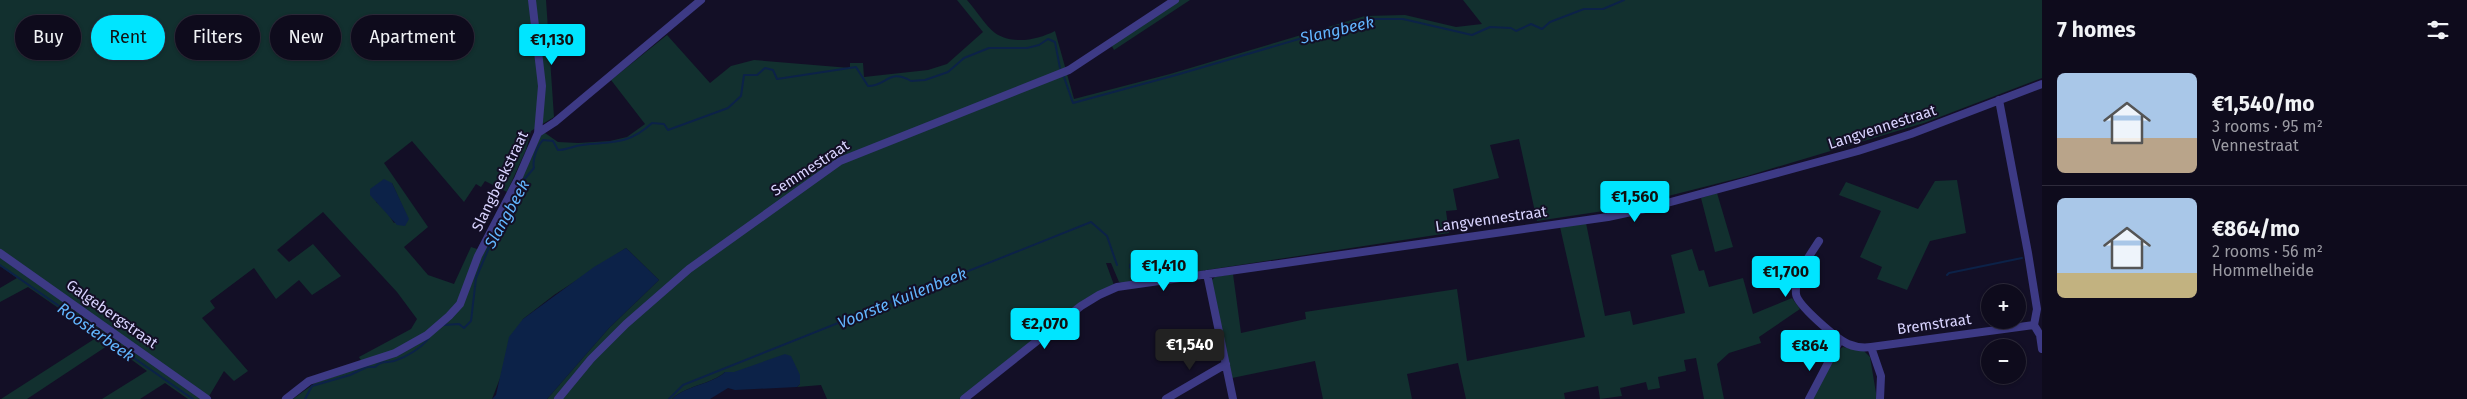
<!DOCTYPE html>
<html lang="en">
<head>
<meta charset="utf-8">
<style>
	body { margin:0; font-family:"Fira Sans",sans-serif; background:#1c1929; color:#f1f3f6; height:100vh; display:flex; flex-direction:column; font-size:19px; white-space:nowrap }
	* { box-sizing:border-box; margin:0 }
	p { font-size:16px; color:#9b9ba3 }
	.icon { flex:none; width:28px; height:28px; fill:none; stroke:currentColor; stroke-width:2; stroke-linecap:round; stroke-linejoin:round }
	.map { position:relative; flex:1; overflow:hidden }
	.panel { display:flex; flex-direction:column; background:#0e0b1c; width:425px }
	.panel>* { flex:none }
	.banner { position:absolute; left:15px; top:15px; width:475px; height:45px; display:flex; gap:10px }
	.controls { position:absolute; left:1981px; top:284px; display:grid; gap:10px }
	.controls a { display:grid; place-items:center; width:45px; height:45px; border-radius:50%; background:#0e0b1c; box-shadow:0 1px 4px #0004,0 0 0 1px #2e2b3b; font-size:25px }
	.price { position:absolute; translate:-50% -42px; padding:0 11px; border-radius:5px; background:#00e5ff; color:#111; font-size:16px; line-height:32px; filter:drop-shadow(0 1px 2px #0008) }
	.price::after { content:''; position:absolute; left:50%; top:30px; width:15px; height:11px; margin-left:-8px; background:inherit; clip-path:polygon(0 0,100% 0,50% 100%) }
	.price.active { background:#222; color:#fff }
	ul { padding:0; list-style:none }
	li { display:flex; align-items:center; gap:15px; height:125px; padding:0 15px }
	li+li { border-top:1px solid #2e2b3b }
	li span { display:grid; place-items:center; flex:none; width:140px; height:100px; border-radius:8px; color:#555 }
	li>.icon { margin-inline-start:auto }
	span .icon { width:60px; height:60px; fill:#fffc; stroke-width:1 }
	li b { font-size:21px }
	h2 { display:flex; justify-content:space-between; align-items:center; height:60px; padding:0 15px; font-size:21px }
	.pill { padding:0 18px; border-radius:22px; background:#0e0b1c; box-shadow:0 1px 4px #0004,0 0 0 1px #2e2b3b; font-size:18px; line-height:45px }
	.pill.active { background:#00e5ff; color:#111 }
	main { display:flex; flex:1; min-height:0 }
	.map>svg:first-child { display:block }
	.green { fill:#12302f; fill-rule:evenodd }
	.water { fill:#0c2248 }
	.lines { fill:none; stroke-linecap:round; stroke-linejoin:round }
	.stream { stroke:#0c2248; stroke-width:2 }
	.minor { stroke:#3d3a85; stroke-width:8 }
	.labels { text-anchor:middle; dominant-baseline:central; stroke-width:4; stroke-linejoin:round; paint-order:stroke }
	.street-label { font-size:15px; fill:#d9d4ff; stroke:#130f26 }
	.water-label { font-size:16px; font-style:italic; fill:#62b6ff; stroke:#130f26 }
</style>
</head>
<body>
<main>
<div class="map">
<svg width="2042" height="399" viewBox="0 0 2042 399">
	<rect width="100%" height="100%" fill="#130f26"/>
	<path class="green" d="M0,0H546L554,117L531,131L526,150L507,192L485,181L481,187L476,184L464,202L412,141L384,163L428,227L404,247L428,275L454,284L471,247L483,251L518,186L541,135L545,133L558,142L578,143L610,141L627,137L645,124L611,80L667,35L710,83L731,66L754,60L850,68V63H863L864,77L928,70L947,64L983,32L957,0H967C976,10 985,25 995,33C1013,45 1037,40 1055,31L1074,99L1170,74L1365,16L1405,15L1456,27L1482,24L1463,0H2042V78L1924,123L1747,176L1617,209L1537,221L1519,139L1490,145L1499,178L1453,189L1457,210L1446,211L1449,233L1122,283L1119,282L1111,263H1106L1114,285L1085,299L959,399H827L821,385L797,387L800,384L734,372H725C712,384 687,385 672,399H547L609,328L659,280L626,248L554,295L523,319L492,399H293L315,383L364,366L359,357L411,329L417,319L397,292L323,212L277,250L289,262L313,244L341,276L312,295L299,280L276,299L254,268L210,301L215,308L202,318L248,371L234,381L224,371L208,398L0,249ZM392,183L406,214L394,223L385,209L376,202Z
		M1169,0H1190L1114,50L1109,41Z
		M1957,180L1966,233L1930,241L1907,290L1877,279L1882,267L1860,257L1881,211L1839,195L1846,182L1918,209L1935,181Z
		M1717,193L1733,247L1715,252L1701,198Z
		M1586,223L1605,316L1630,311L1633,325L1685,313L1671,255L1692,249L1699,271L1704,270L1709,287L1743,278L1753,314L1792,298L1800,309L1759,337L1761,343L1729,353L1717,364L1724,399H1704L1696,358L1684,360L1686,371L1658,377L1660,388L1648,390L1646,382L1620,388L1622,396L1600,399L1598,386L1564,393L1565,399H1466L1458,363L1407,374L1412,399H1323L1315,361L1232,378L1211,281L1215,277L1233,274L1241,333L1306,319L1305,312L1457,289L1467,361L1585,337L1560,227Z
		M0,257L202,399H188L165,383L140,399H102L147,371L110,344L27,399H1L99,336L28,287L0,302V288L17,278L0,266Z
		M1843,347L1864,351L1870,357L1877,399H1812L1837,350Z"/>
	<path class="water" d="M384,179L392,183L409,219L405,226L397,225L370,195V189Z
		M626,248L659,280L609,328L547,399H492L496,395L509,337L523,319L594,267Z
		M1171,257L1177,260L1173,268C1161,270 1138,278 1129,268V264Z
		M785,354L791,356L800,375V384L797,387L735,390L728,388L710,399H672C687,385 713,384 725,372H734Z"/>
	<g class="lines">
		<path class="stream" d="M1064,77L1073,103L1176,75L1367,19H1403L1472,35L1490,27L1511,28L1516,31L1531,24L1542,29L1550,22L1584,9H1603L1624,0
			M502,218L521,183L534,168C532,160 537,146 543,140L553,141L558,150C567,150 573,146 582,145C611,141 627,146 652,123L664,124L668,130L728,108L741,96L744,75H757L765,68L773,70L777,79L856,67L868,86C887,86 889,68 911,81L925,80L948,72L964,58L989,48H1027L1039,45L1048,39L1055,42L1060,68
			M0,265L193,399
			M1947,275L1949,273L2022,258
			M443,325L459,324L464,328L471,321L476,278L500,222
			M305,399L312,386L350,375L367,367H375C382,360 386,363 394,361C407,357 421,348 429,338
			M669,399L683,385L1091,222L1107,236L1117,265"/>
		<path class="minor" d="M532,0L542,86L538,133
			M1999,100L2028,253L2037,309L2034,325L2040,335L2042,349
			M1819,241C1810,255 1794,276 1796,294C1797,305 1837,339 1848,344C1855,347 1863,348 1871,347L2034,325
			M0,253L207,399
			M1207,274L1233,399
			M1871,347L1881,376L1880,399
			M286,399L309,381L395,353L427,335L449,316L460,304L478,256L518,179L538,133L555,122L701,0
			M558,399L591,359L626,324L689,269L840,161L1069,70L1175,0
			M964,399L1081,306L1099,295L1117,287L1608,217L1645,209L1858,151L1911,134L2042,84
			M1166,399L1226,364
			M1809,399L1840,340"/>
	</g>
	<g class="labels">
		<g class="street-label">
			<text transform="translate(1882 127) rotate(-18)">Langvennestraat</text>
			<text transform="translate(810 168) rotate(-33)">Semmestraat</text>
			<text transform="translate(500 181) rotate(-64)">Slangbeekstraat</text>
			<text transform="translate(1491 219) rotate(-8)">Langvennestraat</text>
			<text transform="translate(112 314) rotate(35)">Galgebergstraat</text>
			<text transform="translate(1934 324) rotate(-8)">Bremstraat</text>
		</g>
		<g class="water-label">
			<text transform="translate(1337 30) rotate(-13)">Slangbeek</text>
			<text transform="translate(507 214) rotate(-61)">Slangbeek</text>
			<text transform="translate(902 298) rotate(-22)">Voorste Kuilenbeek</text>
			<text transform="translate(96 332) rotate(35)">Roosterbeek</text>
		</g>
	</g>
</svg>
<div class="controls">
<a>+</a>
<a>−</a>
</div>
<b class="price" style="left:552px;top:66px">€1,130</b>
<b class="price" style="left:1635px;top:223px">€1,560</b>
<b class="price" style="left:1164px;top:292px">€1,410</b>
<b class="price" style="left:1786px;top:298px">€1,700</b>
<b class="price" style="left:1045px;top:350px">€2,070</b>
<b class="price active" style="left:1190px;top:371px">€1,540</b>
<b class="price" style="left:1810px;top:372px">€864</b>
<div class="banner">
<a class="pill">Buy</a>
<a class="pill active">Rent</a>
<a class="pill">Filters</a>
<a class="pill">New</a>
<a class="pill">Apartment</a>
</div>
</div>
<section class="panel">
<h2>7 homes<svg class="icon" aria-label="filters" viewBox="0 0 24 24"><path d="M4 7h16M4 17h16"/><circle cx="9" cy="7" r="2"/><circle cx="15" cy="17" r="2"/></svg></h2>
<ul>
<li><span style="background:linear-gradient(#a9c7e8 65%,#b9a48a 0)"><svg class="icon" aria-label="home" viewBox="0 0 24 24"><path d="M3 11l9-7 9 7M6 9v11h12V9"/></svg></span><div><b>€1,540/mo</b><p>3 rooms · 95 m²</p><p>Vennestraat</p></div></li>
<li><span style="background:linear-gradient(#a9c7e8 75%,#c2b280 0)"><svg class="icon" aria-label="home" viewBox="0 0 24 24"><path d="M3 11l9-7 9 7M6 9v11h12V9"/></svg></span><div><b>€864/mo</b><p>2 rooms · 56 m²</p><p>Hommelheide</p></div></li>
</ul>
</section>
</main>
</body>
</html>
